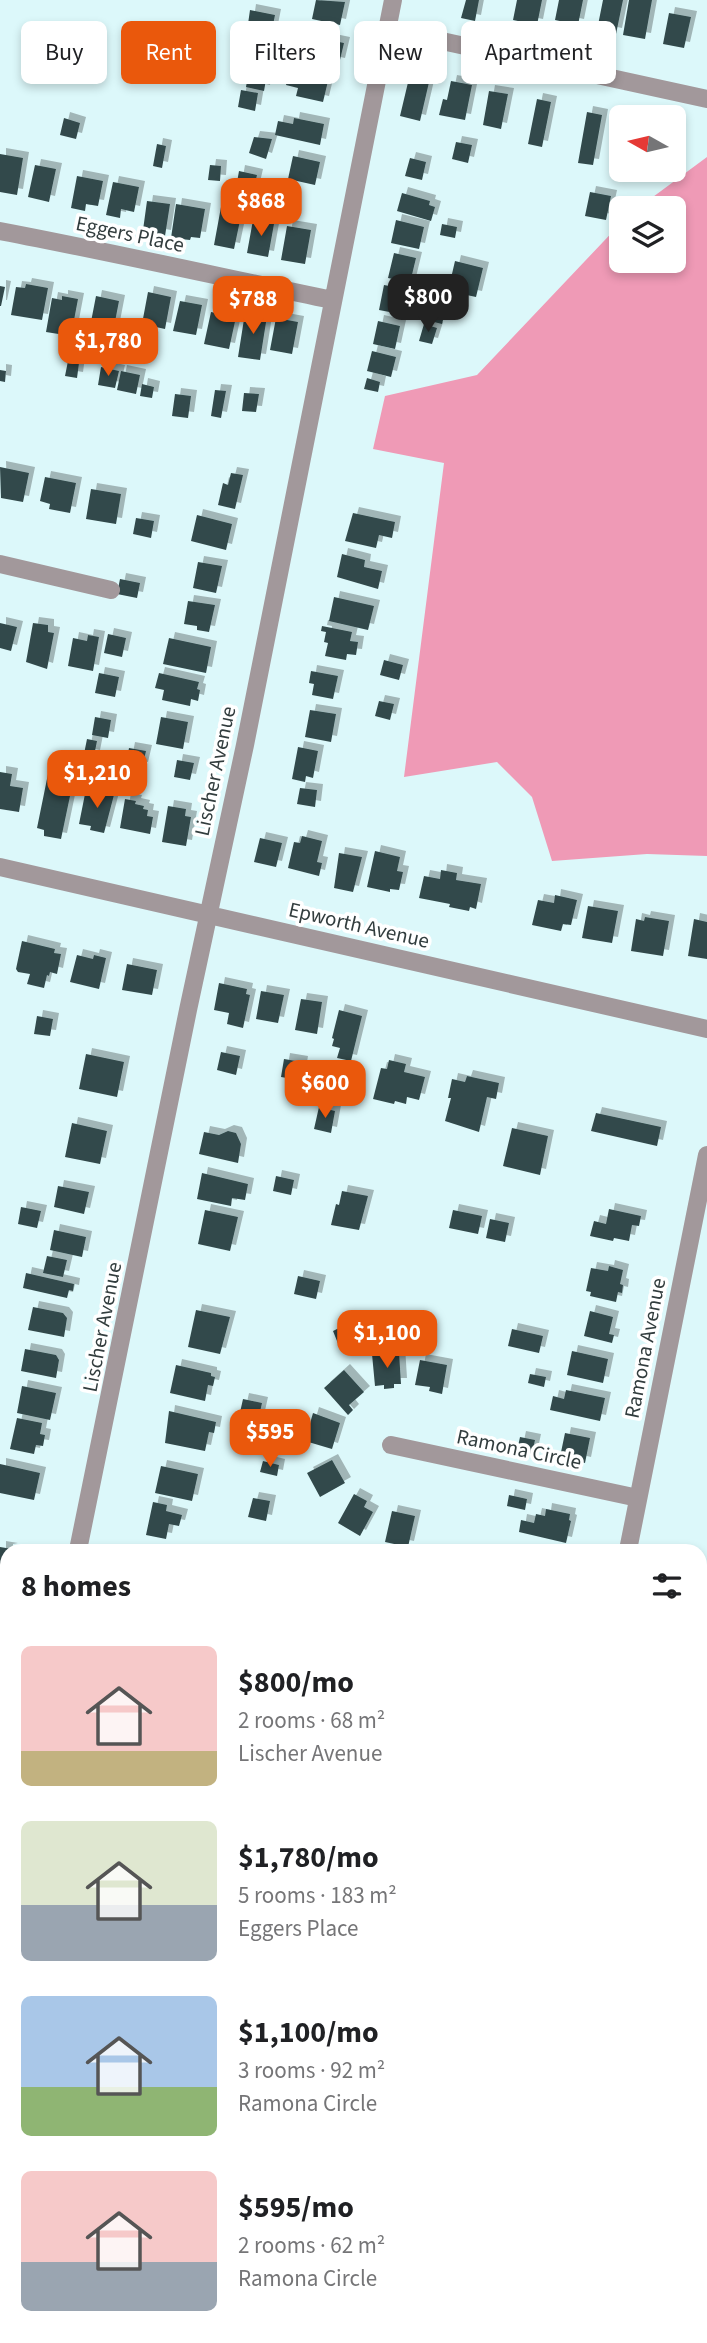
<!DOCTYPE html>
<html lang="en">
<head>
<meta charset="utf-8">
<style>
	body { margin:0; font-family:"Source Sans 3",sans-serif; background:#f6f6f6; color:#202124; height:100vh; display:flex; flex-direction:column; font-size:26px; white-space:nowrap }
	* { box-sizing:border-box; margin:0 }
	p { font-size:23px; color:#757577 }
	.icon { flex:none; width:38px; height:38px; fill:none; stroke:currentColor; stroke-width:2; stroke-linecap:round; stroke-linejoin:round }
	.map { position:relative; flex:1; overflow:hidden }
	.panel { position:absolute; left:0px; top:1544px; width:707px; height:800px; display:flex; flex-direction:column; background:#fff; border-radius:21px 21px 0 0; box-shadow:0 4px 10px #0003 }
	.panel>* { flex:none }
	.top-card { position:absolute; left:21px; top:21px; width:665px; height:63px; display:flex; gap:14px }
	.needle { width:46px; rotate:278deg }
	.buttons { position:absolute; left:609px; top:105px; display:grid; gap:14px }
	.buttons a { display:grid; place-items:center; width:77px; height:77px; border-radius:10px; background:#fff; box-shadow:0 4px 10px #0003; font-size:35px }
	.price { position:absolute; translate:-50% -60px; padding:0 16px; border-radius:14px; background:#ea580c; color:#fff; font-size:23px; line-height:46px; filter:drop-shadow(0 2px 4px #0008) }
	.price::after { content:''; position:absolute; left:50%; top:42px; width:21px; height:16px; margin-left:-10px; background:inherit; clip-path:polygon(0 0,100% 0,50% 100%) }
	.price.active { background:#222; color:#fff }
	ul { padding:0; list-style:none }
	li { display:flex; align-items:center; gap:21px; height:175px; padding:0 21px }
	li span { display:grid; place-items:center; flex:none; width:196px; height:140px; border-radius:10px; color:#555 }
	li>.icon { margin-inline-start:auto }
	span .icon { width:84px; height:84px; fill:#fffc; stroke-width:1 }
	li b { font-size:30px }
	h2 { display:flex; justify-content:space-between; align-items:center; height:84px; padding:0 21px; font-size:30px }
	.chip { padding:0 24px; border-radius:10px; background:#fff; box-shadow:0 4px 10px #0003; font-size:24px; line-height:63px }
	.chip.active { background:#ea580c; color:#fff }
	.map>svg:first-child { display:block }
	.forest { fill:#ef9ab6 }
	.building { fill:#324a4b; filter:url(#shadow) }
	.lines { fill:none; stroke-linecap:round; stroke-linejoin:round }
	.minor { stroke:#a2989b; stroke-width:18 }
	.labels { text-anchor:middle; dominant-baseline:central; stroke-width:7; stroke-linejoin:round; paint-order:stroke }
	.street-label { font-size:21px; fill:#323d3e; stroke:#fff }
</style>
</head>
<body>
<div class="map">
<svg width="707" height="2343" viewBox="0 0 707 2343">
	<defs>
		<filter id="shadow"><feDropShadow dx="6" dy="-6" stdDeviation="0" flood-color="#0004"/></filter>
	</defs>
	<rect width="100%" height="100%" fill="#dcf8fa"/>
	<path class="forest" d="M707,157V856L647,854L552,861L532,797L497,762L404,777L444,463L373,449L385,396L477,375L621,223V261H674V208H638Z"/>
	<path class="building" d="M316,0L345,2L340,25L312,19Z
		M466,0H479L475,21L461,18Z
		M517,0H542L537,25L513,20Z
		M559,0H583L578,25L555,20Z
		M603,0H623L616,34L597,30Z
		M629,0H652L645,39L623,35Z
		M250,10L275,15L271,35L247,31Z
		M669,13L691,17L684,48L663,44Z
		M310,36L344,43L339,64L287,52L290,38L309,42Z
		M249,70L267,74L264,91L246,87Z
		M289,72L328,81L323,102L296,96L298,88L286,85Z
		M410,74L430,78L420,121L400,116Z
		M451,81L472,85L465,120L439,115L443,99L447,100Z
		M241,90L258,93L255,111L238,107Z
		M489,91L508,94L501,129L483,125Z
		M537,99L551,102L542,147L528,144Z
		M587,112L602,115L593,165L578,163Z
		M618,117L621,118V166L609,164Z
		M64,118L80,123L76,139L60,135Z
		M294,118L324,124L320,145L275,135L278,121L293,124Z
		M254,137L272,139L266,159L249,153Z
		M456,142L472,145L468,163L452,159Z
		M157,144L166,146L162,168L153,166Z
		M0,154L23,158L17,195L0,192Z
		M293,156L320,162L315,185L288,179Z
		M410,158L426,162L422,180L405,176Z
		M35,165L56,169L49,202L28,197Z
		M210,165L221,166L220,181L208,180Z
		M239,171L257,175L253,192L236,188Z
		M77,176L103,181L98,206L86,204L85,211L71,208Z
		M113,182L139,187L134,212L121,209L120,218L106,215Z
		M280,186L291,189L288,207L276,204Z
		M590,192L611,196L606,220L585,216Z
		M402,193L430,201L429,205L435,207L431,221L397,211Z
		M147,201L170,204L165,236L154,234V231L143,230Z
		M176,204L205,209L200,238L191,237L190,240L171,238Z
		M221,207L242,211L234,249L214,245Z
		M253,220L274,224L268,257L247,253Z
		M396,220L424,227L419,249L391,243Z
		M442,224L457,227L455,238L440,235Z
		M287,226L311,230L305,264L281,260Z
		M394,253L416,258L410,283L388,278Z
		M455,261L483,268L476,297L448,291Z
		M26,284L48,288L42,320L11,315L16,287L25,288Z
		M384,285L410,290L407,310L401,309L400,314L379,310Z
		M0,286L5,287L1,306H0Z
		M148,292L171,297L165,329L142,324Z
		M62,296L78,299L71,336L46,332L52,298L62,300Z
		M96,296L119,301L113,332L90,327Z
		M180,301L202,305L196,335L173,331Z
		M430,304L446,308L442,324L426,320Z
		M211,312L236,317L229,349L204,344Z
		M245,313L267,316L260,360L238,357Z
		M276,318L298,322L292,354L270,350Z
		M378,321L400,326L395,349L373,344Z
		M424,324L437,328L432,344L419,341Z
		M372,351L396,357L391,377L367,371Z
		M68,361L79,363L77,378L65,376Z
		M101,367L119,371L115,388L98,385Z
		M0,370L6,371L5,382L0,381Z
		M121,371L140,375L136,394L117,390Z
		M367,378L380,382L378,392L364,389Z
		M142,384L154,387L152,398L140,396Z
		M215,390L226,391L221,418L211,416Z
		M244,393L259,394L256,412L242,411Z
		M175,394L191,396L188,418L172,416Z
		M0,467L29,473L23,502L1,498Z
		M231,473L243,475L235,509L218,505L223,483L228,485Z
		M45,477L76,483L70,513L49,509L50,504L40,501Z
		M91,489L121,494L116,524L86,519Z
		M353,513L395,522L392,538L379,535L376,548L345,541Z
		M197,515L232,524L226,550L191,541Z
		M136,518L154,521L151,538L133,534Z
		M342,554L365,560L364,567L382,571L378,589L337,577Z
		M198,562L222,566L216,593L193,588Z
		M120,579L140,583L137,598L117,594Z
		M334,597L374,606L368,630L329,621Z
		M188,601L215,605L209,632L197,630V626L184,624Z
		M0,623L17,627L11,651L0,648Z
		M33,623L48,625V632L54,633L47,669L26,662Z
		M322,626L352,632L350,641L358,642L356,655L347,654L346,660L325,656L328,643L324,642L326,632L321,631Z
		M108,634L126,638L122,657L104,653Z
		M88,635L99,637L93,671L68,666L73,638L87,641Z
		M169,638L211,647L206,673L163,664Z
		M384,660L403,665L399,680L380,675Z
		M311,671L338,676L333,699L312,695L314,684L309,683Z
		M99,673L119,677L115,697L95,693Z
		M159,673L199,682L197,689L200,690L198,701L191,699L190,706L162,700L164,690L155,688Z
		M379,701L394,704L390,720L375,716Z
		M310,710L336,714L331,742L305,737Z
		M95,717L111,720L108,738L92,735Z
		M161,717L188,722L183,749L156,744Z
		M87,739L97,741L94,756L84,754Z
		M298,747L318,751L313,778L306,776L305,782L292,779Z
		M129,748L146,751L142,768L126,764Z
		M177,760L194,763L190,780L174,777Z
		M0,772L12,774L10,786L23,788L19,812L0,809Z
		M48,774L70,778L66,795L70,796L61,839L44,836V830L37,828Z
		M99,788L115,791L104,833L90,830L91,826L79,824L85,794L97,796Z
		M300,788L317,790L315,807L297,804Z
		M125,799L136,801L135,804L144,806L143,809L148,810L147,816L153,817L150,834L120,828Z
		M168,806L186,809L185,816L191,817L186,846L162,842Z
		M302,836L322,841L317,862L322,863L319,876L288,868L294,842L300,843Z
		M260,838L282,843L276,867L254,862Z
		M375,851L400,857L397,871L403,872L399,890L390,889V892L367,887Z
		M339,853L362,857L353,892L334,888Z
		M441,870L457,873L456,880L481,884L476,909L470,907L469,911L449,907L450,904L419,898L424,876L440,879Z
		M555,895L577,900L571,925L563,924L561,931L532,925L538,900L554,903Z
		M588,906L618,911L612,943L582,938Z
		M645,917L669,921L663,956L631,951L636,919L644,921Z
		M694,919L707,922V959L688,956Z
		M22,941L55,949L54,953L61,954L57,974L50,972L49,976L47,975L44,988L27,984L30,974L18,972L16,969Z
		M77,955L93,959L94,955L106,958L99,989L70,982Z
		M127,964L157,970L152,995L122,990Z
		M219,983L247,989L246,994L250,995L243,1028L227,1024L229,1013L214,1010Z
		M261,991L284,995L278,1023L256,1019Z
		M301,999L322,1002L317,1034L295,1030Z
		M339,1010L362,1016L351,1061L337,1058L340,1048L332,1046L334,1039L332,1038Z
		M37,1016L53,1019L50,1036L34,1034Z
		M221,1052L240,1056L236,1075L217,1070Z
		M86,1054L124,1062L117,1097L79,1089Z
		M284,1059L302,1062L299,1080L281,1077Z
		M389,1060L406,1064L404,1072L425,1077L419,1100L407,1097L406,1104L395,1101L394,1104L373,1099L381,1068L387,1069Z
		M467,1076L499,1083L496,1099L487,1097L479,1132L445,1121L451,1098H448L452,1079L465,1082Z
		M319,1107L335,1111L331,1133L314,1129Z
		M596,1113L661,1127L657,1146L591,1131Z
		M72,1123L107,1131L100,1164L65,1157Z
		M512,1128L548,1136L540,1175L503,1166Z
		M228,1131L236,1133L241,1144L238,1163L199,1154L204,1132L219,1135Z
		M202,1173L248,1184L245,1200L232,1198L231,1206L197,1199Z
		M276,1176L294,1180L291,1195L273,1191Z
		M58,1186L89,1192L84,1214L54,1207Z
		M342,1191L368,1196L359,1230L331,1225L336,1204L339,1205Z
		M21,1207L41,1211L37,1228L18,1224Z
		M609,1209L641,1216L639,1226L632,1225L629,1241L614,1238L613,1241L590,1236L594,1221L606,1224Z
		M205,1210L238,1217L230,1251L198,1244Z
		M453,1210L482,1216L478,1234L449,1228Z
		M490,1219L509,1223L505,1242L486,1238Z
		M54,1230L86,1237L82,1257L50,1250Z
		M47,1256L67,1260L63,1277L43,1273Z
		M609,1266L623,1270L620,1284L623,1285L622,1293L618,1292L616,1302L590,1296L591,1292L586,1291L591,1268L608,1271Z
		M26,1273L74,1284L73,1291L69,1290L67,1298L23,1288Z
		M298,1276L320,1281L316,1299L294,1294Z
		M33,1307L63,1313L67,1318L64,1337L28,1330Z
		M196,1310L230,1317L220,1354L188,1347Z
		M590,1311L613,1317L609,1334L614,1335L612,1343L584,1336Z
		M339,1328L346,1343L339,1346L333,1331Z
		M512,1329L543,1336L539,1353L508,1346Z
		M25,1349L56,1355L59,1360L56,1378L21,1371Z
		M572,1351L608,1359L603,1383L567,1375Z
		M399,1352L401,1384H394V1388L384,1389V1385L375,1386L372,1354Z
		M420,1360L447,1365L442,1394L429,1391L430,1387L415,1385Z
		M176,1365L211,1373V1376L215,1377L213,1386L208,1385L205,1401L170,1393Z
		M344,1370L364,1392L349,1405L353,1410L348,1415L324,1388Z
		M530,1374L546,1377L544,1387L528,1383Z
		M22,1386L56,1393L50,1420L17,1413Z
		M566,1390L605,1398L600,1421L550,1410L553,1396L564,1399Z
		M243,1399L262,1403L258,1421L239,1417Z
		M169,1411L216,1422L214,1433L209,1432L205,1451L165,1443Z
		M313,1413L340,1423L332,1449L305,1441Z
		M17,1418L42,1423L40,1434L45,1435L43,1446L36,1445L34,1454L10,1449Z
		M565,1433L590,1438L585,1463L560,1457Z
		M520,1437L535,1440L532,1454L517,1451Z
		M332,1460L345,1483L320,1497L307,1473Z
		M263,1461L279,1465L277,1476L260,1472Z
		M0,1464L40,1473L34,1500L0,1493Z
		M161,1466L198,1474L192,1501L155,1493Z
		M354,1494L367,1501L364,1507L373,1512L360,1536L338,1523Z
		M509,1495L527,1499L525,1510L507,1506Z
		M253,1498L270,1501L266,1521L248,1517Z
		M153,1502L167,1505L166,1511L182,1515L179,1526L169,1524L166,1539L146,1535Z
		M546,1509L570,1514L569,1520L571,1521L566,1543L519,1532L521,1520L534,1523L536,1514L545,1516Z
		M392,1511L415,1516L408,1547L385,1542Z
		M0,1547L12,1549L7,1550V1572L0,1570Z
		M700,1581L707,1582V1602L700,1600Z
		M0,1587L7,1588L3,1613H0Z
		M700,1619L707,1620V1665L700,1664Z
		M0,1621L7,1622L4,1648L0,1647Z
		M700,1734L707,1735V1763L700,1762Z
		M0,1787L7,1788V1811L0,1809Z
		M0,1912L7,1913V1953L3,1952L2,1959Z
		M700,1940L707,1942V1966L700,1965Z
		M700,2070L707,2072V2097L705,2109L700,2108Z
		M700,2302L707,2303V2333L700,2332Z
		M18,2336H39L54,2339V2343H17Z
		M145,2336H173L172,2343H144Z
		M385,2336H418L416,2343H384Z
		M519,2336H542L541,2343H517Z"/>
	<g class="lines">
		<path class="minor" d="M387,29L707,99
			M0,231C111,252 221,277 332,300
			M0,564L111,590
			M0,867L707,1029
			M391,1445L638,1498
			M78,1550L188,1010L245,745L393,0
			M628,1550L707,1155
			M0,1700L7,1702
			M700,1853L707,1855
			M0,2005L7,2006
			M700,2157L707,2159
			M0,2189L7,2155
			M218,2343L219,2336
			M468,2343L469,2336"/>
	</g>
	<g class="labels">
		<g class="street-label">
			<text transform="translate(130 234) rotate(12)">Eggers Place</text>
			<text transform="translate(215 771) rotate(-78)">Lischer Avenue</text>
			<text transform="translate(359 925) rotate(13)">Epworth Avenue</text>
			<text transform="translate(102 1327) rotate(-79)">Lischer Avenue</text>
			<text transform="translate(645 1348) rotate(-79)">Ramona Avenue</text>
			<text transform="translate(519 1449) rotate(12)">Ramona Circle</text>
		</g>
	</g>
</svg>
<div class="buttons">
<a><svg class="needle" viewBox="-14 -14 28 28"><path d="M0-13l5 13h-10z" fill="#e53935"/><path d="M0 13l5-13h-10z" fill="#757577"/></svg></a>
<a><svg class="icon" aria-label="layers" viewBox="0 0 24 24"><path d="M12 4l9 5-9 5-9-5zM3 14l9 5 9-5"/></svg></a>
</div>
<b class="price" style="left:261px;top:238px">$868</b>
<b class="price active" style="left:428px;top:334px">$800</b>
<b class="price" style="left:253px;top:336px">$788</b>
<b class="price" style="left:108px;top:378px">$1,780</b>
<b class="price" style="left:97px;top:810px">$1,210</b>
<b class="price" style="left:325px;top:1120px">$600</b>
<b class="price" style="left:387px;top:1370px">$1,100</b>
<b class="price" style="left:270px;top:1469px">$595</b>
<div class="top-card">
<a class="chip">Buy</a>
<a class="chip active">Rent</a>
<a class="chip">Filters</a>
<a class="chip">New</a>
<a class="chip">Apartment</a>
</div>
<section class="panel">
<h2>8 homes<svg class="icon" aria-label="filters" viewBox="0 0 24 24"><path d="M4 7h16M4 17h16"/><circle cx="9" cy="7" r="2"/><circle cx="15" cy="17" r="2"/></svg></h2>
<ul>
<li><span style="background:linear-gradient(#f6c9c9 75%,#c2b280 0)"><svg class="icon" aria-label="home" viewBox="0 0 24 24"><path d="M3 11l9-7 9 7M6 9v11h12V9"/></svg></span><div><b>$800/mo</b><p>2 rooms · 68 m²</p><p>Lischer Avenue</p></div></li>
<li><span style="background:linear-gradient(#dfe7d0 60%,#9aa5b1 0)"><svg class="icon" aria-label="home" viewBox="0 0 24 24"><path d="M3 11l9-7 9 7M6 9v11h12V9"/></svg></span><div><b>$1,780/mo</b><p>5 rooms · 183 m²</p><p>Eggers Place</p></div></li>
<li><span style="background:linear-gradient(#a9c7e8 65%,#8fb573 0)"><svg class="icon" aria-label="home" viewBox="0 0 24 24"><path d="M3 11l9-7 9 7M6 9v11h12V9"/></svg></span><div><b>$1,100/mo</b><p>3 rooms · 92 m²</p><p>Ramona Circle</p></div></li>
<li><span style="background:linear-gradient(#f6c9c9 65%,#9aa5b1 0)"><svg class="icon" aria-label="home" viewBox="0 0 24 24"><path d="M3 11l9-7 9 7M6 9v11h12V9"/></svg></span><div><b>$595/mo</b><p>2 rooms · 62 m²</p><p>Ramona Circle</p></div></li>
</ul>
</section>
</div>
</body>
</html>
